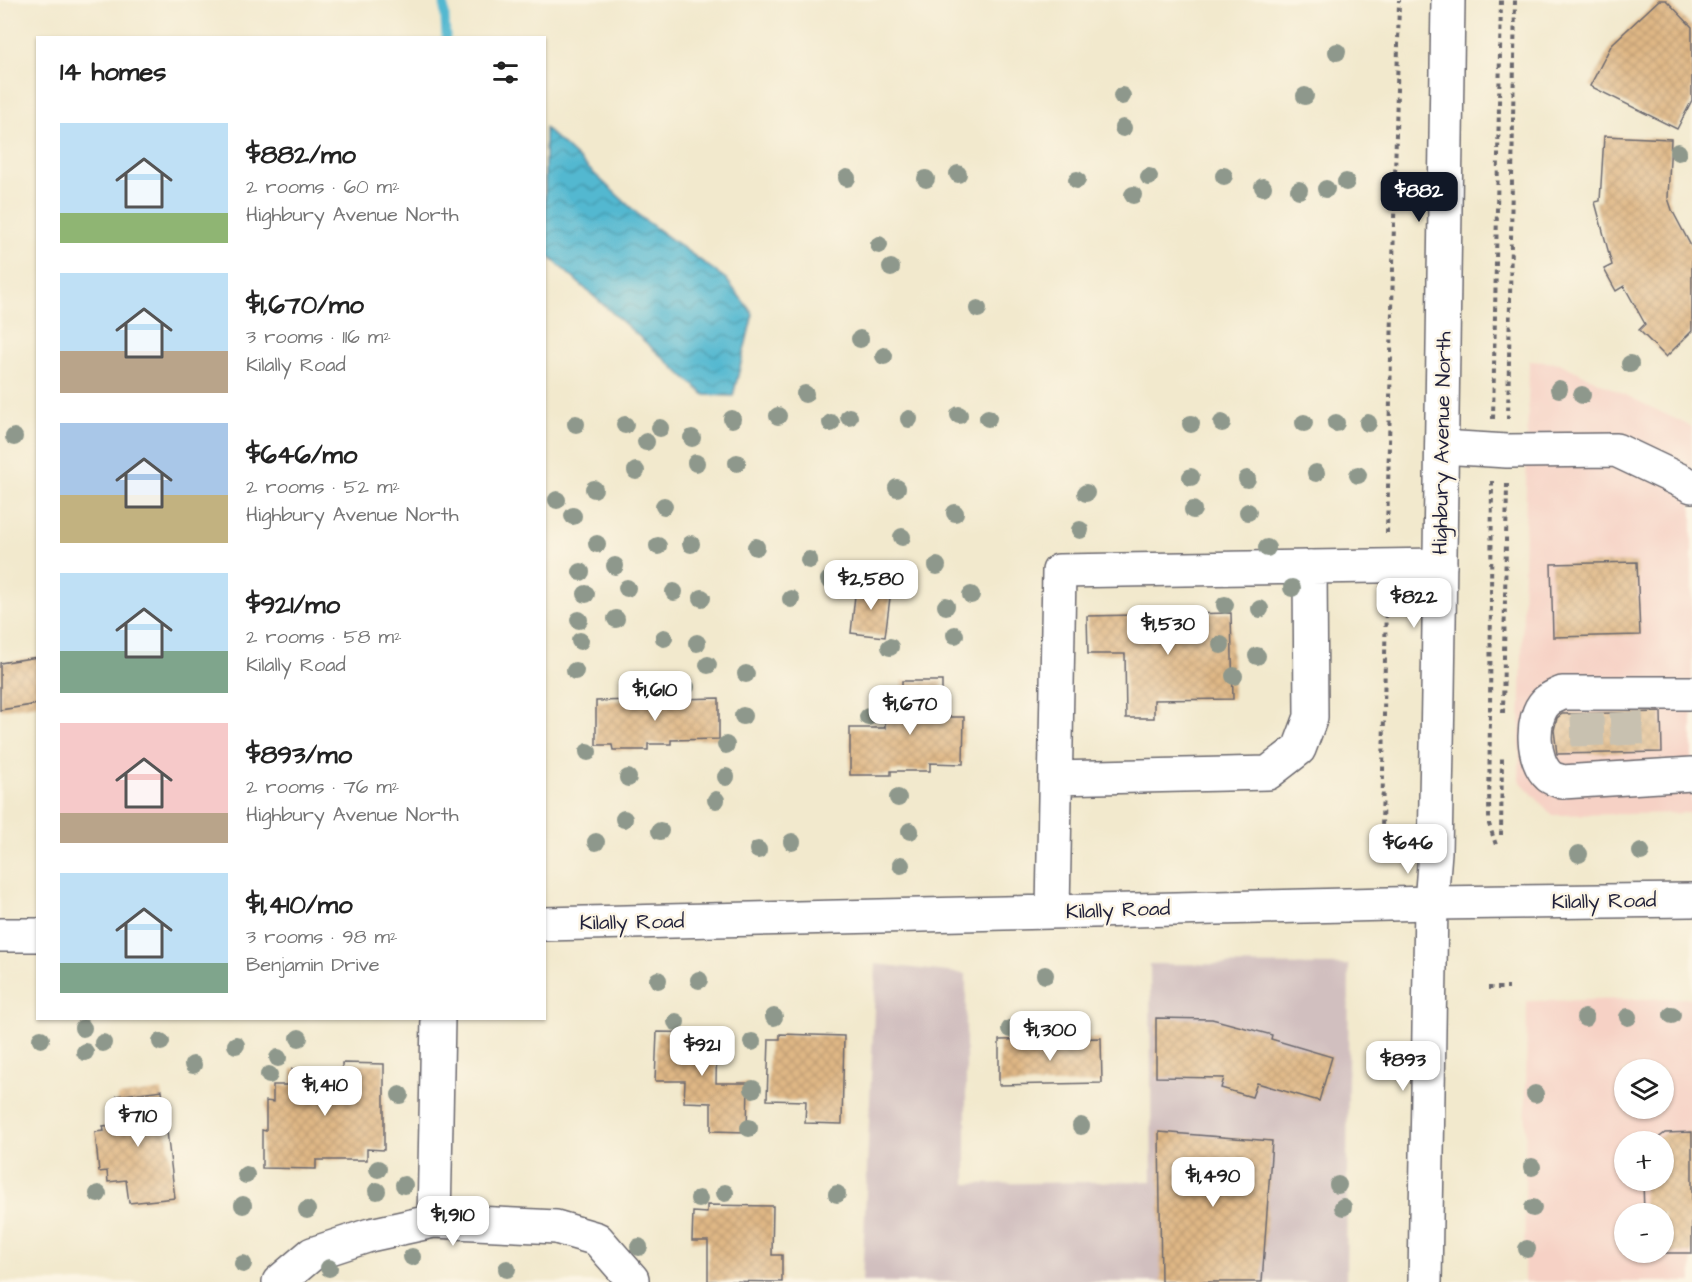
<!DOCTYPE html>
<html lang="en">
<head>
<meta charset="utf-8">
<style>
	body { margin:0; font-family:"Architects Daughter",sans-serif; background:#f6f6f6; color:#222; height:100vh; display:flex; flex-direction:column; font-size:22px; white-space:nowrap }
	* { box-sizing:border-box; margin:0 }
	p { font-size:20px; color:#767676 }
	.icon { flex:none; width:33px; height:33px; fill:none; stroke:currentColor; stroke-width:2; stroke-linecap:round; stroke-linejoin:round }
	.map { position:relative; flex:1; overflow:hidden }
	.panel { position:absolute; left:36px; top:36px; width:510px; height:984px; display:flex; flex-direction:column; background:#fff; border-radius:0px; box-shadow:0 2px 4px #0004 }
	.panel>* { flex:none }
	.tools { position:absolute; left:1614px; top:1059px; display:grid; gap:12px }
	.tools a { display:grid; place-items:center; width:60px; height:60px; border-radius:50%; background:#fff; box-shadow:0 2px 4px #0004; font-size:30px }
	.price { position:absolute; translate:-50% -51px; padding:0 14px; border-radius:12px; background:#fff; color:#222; font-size:20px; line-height:39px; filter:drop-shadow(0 2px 3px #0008) }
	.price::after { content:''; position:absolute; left:50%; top:36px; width:18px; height:14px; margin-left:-9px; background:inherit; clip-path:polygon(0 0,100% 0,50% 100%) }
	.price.current { background:#111827; color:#fff }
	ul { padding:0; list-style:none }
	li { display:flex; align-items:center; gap:18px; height:150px; padding:0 24px }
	li span { display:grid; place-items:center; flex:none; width:168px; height:120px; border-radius:0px; color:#555 }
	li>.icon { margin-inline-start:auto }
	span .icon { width:72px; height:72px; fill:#fffc; stroke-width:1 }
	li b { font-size:26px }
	h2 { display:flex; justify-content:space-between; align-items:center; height:72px; padding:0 24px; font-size:26px }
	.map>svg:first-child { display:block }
	.built { fill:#f6d1c5; fill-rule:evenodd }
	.industrial { fill:#d1bfbf }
	.water { fill:url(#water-waves); stroke:#3a6d86; stroke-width:1.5 }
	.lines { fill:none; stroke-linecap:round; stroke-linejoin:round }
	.stream { stroke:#52b8d0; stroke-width:9 }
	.building { fill:url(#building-cross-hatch) }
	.minor-tunnel { stroke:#c8c1b0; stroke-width:33; stroke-dasharray:33 16; stroke-linecap:butt }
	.minor-casing { stroke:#6b686e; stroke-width:36 }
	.major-casing { stroke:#6b686e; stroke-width:36 }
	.path { stroke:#6b686e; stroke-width:4; stroke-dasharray:4.5 4.5; stroke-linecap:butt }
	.minor { stroke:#fff; stroke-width:33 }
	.major { stroke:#fff; stroke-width:33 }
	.tree { fill:#8e988c }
	.labels { text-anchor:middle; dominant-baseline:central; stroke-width:5; stroke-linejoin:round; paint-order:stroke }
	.street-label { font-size:21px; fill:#22223b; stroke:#fcf5e5 }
</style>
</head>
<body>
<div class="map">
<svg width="1692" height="1282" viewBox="0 0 1692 1282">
	<defs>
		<pattern id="water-waves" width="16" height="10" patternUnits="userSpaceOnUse" patternTransform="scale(1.5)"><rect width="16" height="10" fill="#52b8d0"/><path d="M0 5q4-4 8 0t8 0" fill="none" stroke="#4495aa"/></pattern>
		<pattern id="building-cross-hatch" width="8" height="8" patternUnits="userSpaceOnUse" patternTransform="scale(1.5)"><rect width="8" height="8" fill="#dfb785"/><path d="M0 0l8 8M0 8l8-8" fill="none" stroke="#bf9d74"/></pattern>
	</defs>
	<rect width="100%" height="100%" fill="#fcf5e5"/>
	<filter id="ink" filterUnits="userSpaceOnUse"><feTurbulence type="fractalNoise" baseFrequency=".0167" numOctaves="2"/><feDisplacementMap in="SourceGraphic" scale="12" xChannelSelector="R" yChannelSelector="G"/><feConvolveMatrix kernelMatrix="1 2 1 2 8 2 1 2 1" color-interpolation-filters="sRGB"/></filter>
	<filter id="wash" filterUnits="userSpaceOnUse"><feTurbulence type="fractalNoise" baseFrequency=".008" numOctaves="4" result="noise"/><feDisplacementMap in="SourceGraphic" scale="24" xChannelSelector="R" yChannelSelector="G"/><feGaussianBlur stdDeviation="1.35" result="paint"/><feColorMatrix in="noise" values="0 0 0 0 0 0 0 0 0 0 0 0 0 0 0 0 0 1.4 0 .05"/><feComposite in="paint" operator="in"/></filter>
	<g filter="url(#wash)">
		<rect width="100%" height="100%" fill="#f2e9cd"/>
		<path class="built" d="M1529,361L1559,363L1692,427V813L1552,815L1519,780Z
			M1692,998V1282H1524L1527,1001ZM1624,1070H1664V1108H1624ZM1624,1142H1664V1180H1624ZM1624,1214H1664V1252H1624Z"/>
		<path class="industrial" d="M876,964L966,974V1184L1152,1181L1150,964L1349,965L1346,1282H862Z"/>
		<path class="water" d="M545,128L642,218L726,279L753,314L733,396L705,395L545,253Z"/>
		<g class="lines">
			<path class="stream" d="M444,0L446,37"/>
		</g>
		<g id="blocks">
			<path class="building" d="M1659,0H1666L1692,27V100L1677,129L1590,86L1612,44Z
				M1604,136L1671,139L1668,198L1672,210L1692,248V331L1666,357L1639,330L1645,324L1624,286L1616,291L1604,269L1612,265L1595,202L1600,201Z
				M1637,562L1640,635L1553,637L1551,564Z
				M856,586L891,590L885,637L851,633Z
				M1231,613L1233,699L1154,700V718H1126L1125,654H1088L1087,616Z
				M38,657V704L0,710V663Z
				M902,681H942V717H964L963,764L930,763V771H891V775H850V728H885V716H902Z
				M719,698V739L671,740V744H648V750H613L612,745H596V701Z
				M1661,712L1662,752L1557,754L1554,730L1557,718L1562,714Z
				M1156,1018L1212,1019L1272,1035L1271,1039L1332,1057L1319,1101L1257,1083L1252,1097L1221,1088L1224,1078L1156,1077Z
				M657,1032L717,1033L716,1083H748L747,1132L711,1131V1103L684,1102L685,1081H655Z
				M780,1034L844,1036L842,1124L805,1123L806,1101L767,1100L769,1039H780Z
				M1101,1038L1102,1083L999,1085V1040Z
				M342,1063L384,1064V1150L367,1149V1160H316V1169L262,1168V1130L266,1131V1101L273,1102V1085H292V1069H342Z
				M162,1090L175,1198L129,1203L126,1180L108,1182L107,1171L99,1172L95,1132L104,1131L103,1126L120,1124L117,1096Z
				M1159,1132L1272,1141L1262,1282H1161Z
				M1692,1132V1253H1645L1664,1252V1214H1644L1643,1180H1664V1142H1653L1665,1133Z
				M707,1205L773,1206L772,1255H782V1282L708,1281V1241H692L693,1212L707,1213Z"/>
		</g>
	</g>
	<g filter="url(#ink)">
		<use href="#blocks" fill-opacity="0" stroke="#6b686e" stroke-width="1.5"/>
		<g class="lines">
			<path class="minor-tunnel" d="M1626,712L1628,753
				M1587,713L1588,754"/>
			<defs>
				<path id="minor" d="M1442,447L1507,451L1616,450L1692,486
					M1692,693H1562C1558,695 1550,698 1546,702C1530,718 1532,761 1549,776C1552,779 1558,780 1562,782L1692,774
					M1055,778L1268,773L1299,749L1311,717L1310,567
					M1053,912L1059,571L1440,565
					M544,924L1431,903L1692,900
					M0,935H38
					M434,1221L438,1018
					M279,1282L312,1254L370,1235L434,1221L556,1227L597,1239L632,1279V1282"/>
				<path id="major" d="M1425,1282L1431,903L1435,852L1438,693L1448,0"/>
			</defs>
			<use href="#minor" class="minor-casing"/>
			<use href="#major" class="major-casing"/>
			<path class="path" d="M1493,419L1501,0
				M1508,419L1515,0
				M1492,481L1489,824L1497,848
				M1387,533L1399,0
				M1503,713L1507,484
				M1501,835L1502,757
				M1373,850L1382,831L1386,598
				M1488,988H1509"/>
			<use href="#minor" class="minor"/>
			<use href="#major" class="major"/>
		</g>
		<g class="tree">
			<circle cx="1337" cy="52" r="9"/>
			<circle cx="1122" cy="96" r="9"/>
			<circle cx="1305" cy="96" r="9"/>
			<circle cx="1123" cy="128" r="9"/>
			<circle cx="1678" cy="152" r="9"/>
			<circle cx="958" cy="174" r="9"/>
			<circle cx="1224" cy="176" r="9"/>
			<circle cx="1149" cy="177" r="9"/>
			<circle cx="847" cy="178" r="9"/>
			<circle cx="926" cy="179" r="9"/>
			<circle cx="1077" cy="180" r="9"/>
			<circle cx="1346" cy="182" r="9"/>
			<circle cx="1263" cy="187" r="9"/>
			<circle cx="1326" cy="189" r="9"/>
			<circle cx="1299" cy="190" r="9"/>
			<circle cx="1133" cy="195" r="9"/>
			<circle cx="879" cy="245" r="9"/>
			<circle cx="891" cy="268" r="9"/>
			<circle cx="978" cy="309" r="9"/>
			<circle cx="860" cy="339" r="9"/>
			<circle cx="884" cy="356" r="9"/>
			<circle cx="1630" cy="364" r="9"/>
			<circle cx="1559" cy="389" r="9"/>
			<circle cx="805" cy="394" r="9"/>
			<circle cx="1582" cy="395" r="9"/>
			<circle cx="959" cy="415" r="9"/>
			<circle cx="778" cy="416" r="9"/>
			<circle cx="849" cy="417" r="9"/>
			<circle cx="988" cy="418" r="9"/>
			<circle cx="732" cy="419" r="9"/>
			<circle cx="909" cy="419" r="9"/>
			<circle cx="831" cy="423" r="9"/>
			<circle cx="1222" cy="423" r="9"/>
			<circle cx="1304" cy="423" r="9"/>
			<circle cx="1336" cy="423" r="9"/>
			<circle cx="1368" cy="423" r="9"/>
			<circle cx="576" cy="424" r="9"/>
			<circle cx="1191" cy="424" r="9"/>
			<circle cx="625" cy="425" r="9"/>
			<circle cx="660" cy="428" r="9"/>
			<circle cx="14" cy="437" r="9"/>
			<circle cx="692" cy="438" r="9"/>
			<circle cx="646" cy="442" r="9"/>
			<circle cx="696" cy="463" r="9"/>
			<circle cx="737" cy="463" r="9"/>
			<circle cx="636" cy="471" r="9"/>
			<circle cx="1316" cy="473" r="9"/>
			<circle cx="1358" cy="475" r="9"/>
			<circle cx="1191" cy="477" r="9"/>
			<circle cx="1247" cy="479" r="9"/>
			<circle cx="897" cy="488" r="9"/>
			<circle cx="594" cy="489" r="9"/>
			<circle cx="1086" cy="493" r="9"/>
			<circle cx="557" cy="500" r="9"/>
			<circle cx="664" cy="506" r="9"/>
			<circle cx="1193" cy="510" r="9"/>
			<circle cx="1248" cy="512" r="9"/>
			<circle cx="955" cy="513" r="9"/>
			<circle cx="573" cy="516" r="9"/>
			<circle cx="1080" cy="530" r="9"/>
			<circle cx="902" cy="537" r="9"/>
			<circle cx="597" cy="544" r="9"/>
			<circle cx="691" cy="544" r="9"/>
			<circle cx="658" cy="546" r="9"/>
			<circle cx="756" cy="547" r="9"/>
			<circle cx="1267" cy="548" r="9"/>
			<circle cx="809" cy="560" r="9"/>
			<circle cx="615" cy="566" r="9"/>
			<circle cx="937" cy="566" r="9"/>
			<circle cx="581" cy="572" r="9"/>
			<circle cx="829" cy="580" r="9"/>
			<circle cx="627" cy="588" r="9"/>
			<circle cx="1292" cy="588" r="9"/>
			<circle cx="674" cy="592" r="9"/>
			<circle cx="586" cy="594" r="9"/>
			<circle cx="971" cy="595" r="9"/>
			<circle cx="702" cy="598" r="9"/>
			<circle cx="791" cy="599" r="9"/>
			<circle cx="1225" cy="605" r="9"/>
			<circle cx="946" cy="606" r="9"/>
			<circle cx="1260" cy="609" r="9"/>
			<circle cx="616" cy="619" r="9"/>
			<circle cx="579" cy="620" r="9"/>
			<circle cx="955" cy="635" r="9"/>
			<circle cx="664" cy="638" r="9"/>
			<circle cx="580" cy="641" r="9"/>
			<circle cx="697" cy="643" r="9"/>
			<circle cx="1221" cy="645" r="9"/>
			<circle cx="890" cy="647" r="9"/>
			<circle cx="1257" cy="656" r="9"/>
			<circle cx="708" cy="665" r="9"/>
			<circle cx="575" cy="671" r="9"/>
			<circle cx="746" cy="674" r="9"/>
			<circle cx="1234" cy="676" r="9"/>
			<circle cx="686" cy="687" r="9"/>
			<circle cx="743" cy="716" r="9"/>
			<circle cx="868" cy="717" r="9"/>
			<circle cx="726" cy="745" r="9"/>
			<circle cx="588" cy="752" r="9"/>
			<circle cx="726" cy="777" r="9"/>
			<circle cx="628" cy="778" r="9"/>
			<circle cx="898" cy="798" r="9"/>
			<circle cx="716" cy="800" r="9"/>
			<circle cx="624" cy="819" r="9"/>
			<circle cx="660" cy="831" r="9"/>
			<circle cx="910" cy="831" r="9"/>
			<circle cx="596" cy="842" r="9"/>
			<circle cx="792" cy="842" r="9"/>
			<circle cx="758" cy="850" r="9"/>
			<circle cx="1641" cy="852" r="9"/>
			<circle cx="1579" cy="854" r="9"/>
			<circle cx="901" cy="865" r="9"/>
			<circle cx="1045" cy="975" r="9"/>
			<circle cx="658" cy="980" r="9"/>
			<circle cx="699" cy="980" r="9"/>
			<circle cx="1672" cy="1015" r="9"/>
			<circle cx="774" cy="1017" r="9"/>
			<circle cx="1628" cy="1017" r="9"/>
			<circle cx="1585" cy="1018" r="9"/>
			<circle cx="676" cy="1022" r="9"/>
			<circle cx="83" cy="1028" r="9"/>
			<circle cx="1010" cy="1029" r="9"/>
			<circle cx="299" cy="1038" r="9"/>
			<circle cx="41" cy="1039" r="9"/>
			<circle cx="161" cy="1042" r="9"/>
			<circle cx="752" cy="1042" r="9"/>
			<circle cx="103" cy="1043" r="9"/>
			<circle cx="236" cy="1045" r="9"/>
			<circle cx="85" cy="1052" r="9"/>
			<circle cx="278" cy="1058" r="9"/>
			<circle cx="193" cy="1065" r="9"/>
			<circle cx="269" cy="1075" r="9"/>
			<circle cx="753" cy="1089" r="9"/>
			<circle cx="1535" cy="1094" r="9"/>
			<circle cx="400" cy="1095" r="9"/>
			<circle cx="1081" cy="1126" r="9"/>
			<circle cx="749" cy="1128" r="9"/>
			<circle cx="1532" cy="1167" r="9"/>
			<circle cx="378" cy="1169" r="9"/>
			<circle cx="246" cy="1175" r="9"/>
			<circle cx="404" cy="1185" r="9"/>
			<circle cx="1338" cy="1185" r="9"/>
			<circle cx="377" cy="1191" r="9"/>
			<circle cx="725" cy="1193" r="9"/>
			<circle cx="98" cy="1194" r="9"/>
			<circle cx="837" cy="1194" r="9"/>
			<circle cx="699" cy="1199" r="9"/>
			<circle cx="243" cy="1205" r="9"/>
			<circle cx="1343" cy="1207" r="9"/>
			<circle cx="1533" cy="1208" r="9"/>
			<circle cx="307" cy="1210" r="9"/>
			<circle cx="639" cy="1247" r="9"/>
			<circle cx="1527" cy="1249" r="9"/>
			<circle cx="412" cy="1257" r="9"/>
			<circle cx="243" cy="1264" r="9"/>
			<circle cx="329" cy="1268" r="9"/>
			<circle cx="507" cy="1269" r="9"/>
		</g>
	</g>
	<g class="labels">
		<g class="street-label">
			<text transform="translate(1442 443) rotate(-89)">Highbury Avenue North</text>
			<text transform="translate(1604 901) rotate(-1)">Kilally Road</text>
			<text transform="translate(1118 910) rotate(-2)">Kilally Road</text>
			<text transform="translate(632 922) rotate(-1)">Kilally Road</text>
		</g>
	</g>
</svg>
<div class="tools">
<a><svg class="icon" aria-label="layers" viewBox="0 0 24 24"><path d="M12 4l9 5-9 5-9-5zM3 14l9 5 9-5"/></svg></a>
<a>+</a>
<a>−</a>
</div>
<b class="price current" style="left:1419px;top:223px">$882</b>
<b class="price" style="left:871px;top:611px">$2,580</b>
<b class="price" style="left:1414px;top:629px">$822</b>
<b class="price" style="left:1168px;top:656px">$1,530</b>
<b class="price" style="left:655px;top:722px">$1,610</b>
<b class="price" style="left:910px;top:736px">$1,670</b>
<b class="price" style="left:1408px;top:875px">$646</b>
<b class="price" style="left:1050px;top:1062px">$1,300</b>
<b class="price" style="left:702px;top:1077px">$921</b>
<b class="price" style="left:1403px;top:1092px">$893</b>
<b class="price" style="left:325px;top:1117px">$1,410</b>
<b class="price" style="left:138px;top:1148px">$710</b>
<b class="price" style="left:1213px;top:1208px">$1,490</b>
<b class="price" style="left:453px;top:1247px">$1,910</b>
<section class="panel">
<h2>14 homes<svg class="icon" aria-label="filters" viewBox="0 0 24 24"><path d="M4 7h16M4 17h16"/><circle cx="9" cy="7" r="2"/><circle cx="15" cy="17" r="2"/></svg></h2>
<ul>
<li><span style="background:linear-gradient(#bfe0f5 75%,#8fb573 0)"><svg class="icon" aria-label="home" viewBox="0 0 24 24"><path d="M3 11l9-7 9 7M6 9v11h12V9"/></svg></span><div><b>$882/mo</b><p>2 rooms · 60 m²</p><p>Highbury Avenue North</p></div></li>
<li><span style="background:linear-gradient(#bfe0f5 65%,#b9a48a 0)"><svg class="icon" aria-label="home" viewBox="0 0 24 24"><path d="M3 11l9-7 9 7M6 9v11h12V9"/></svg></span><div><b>$1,670/mo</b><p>3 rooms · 116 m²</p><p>Kilally Road</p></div></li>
<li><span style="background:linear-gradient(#a9c7e8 60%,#c2b280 0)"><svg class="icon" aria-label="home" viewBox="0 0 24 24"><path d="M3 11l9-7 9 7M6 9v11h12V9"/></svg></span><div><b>$646/mo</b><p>2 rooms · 52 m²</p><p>Highbury Avenue North</p></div></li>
<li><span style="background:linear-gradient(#bfe0f5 65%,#7fa58c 0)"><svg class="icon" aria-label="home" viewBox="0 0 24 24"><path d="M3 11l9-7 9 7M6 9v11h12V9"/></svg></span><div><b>$921/mo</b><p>2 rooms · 58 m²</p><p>Kilally Road</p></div></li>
<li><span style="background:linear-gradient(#f6c9c9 75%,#b9a48a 0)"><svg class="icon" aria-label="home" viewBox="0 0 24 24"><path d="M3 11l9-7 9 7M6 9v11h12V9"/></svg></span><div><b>$893/mo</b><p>2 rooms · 76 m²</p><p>Highbury Avenue North</p></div></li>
<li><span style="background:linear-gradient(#bfe0f5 75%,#7fa58c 0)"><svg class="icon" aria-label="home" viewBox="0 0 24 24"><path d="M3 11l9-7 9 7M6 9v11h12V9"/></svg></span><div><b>$1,410/mo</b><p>3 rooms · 98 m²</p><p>Benjamin Drive</p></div></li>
</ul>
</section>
</div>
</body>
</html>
